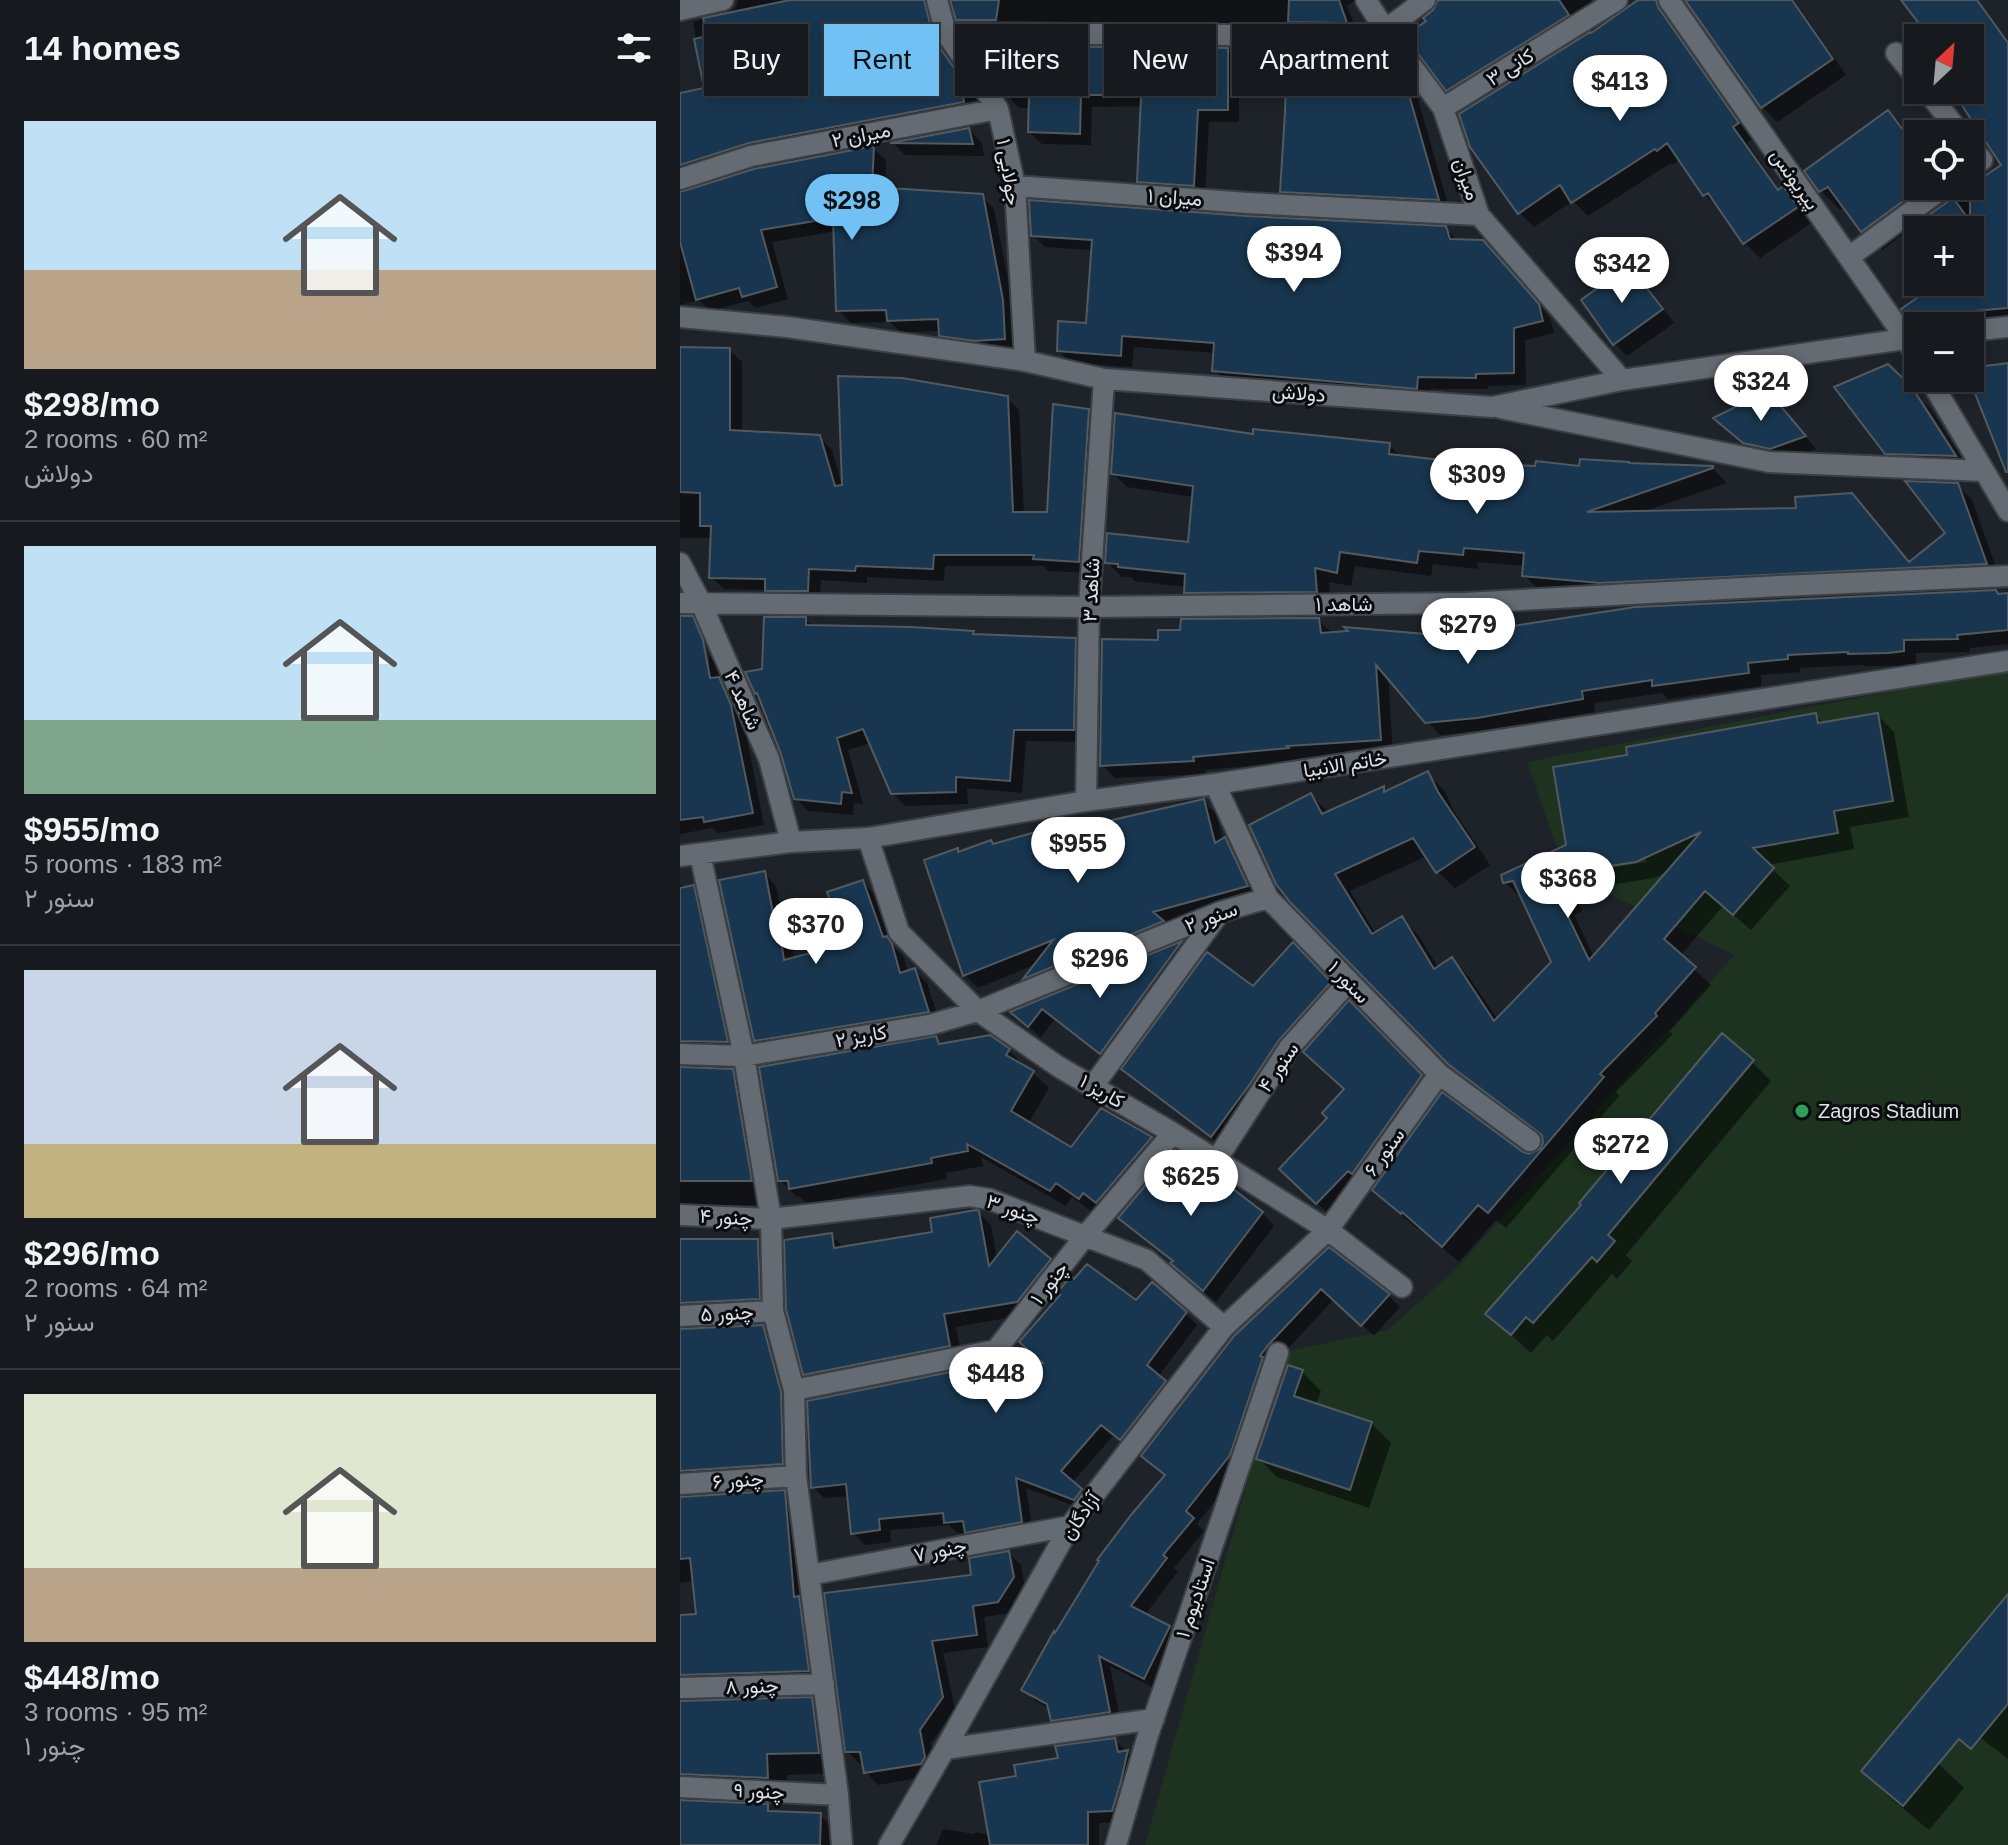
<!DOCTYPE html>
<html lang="en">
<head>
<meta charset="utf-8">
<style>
	body { margin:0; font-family:Helvetica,Vazirmatn,sans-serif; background:#1f2328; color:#f1f3f6; height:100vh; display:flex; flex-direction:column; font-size:30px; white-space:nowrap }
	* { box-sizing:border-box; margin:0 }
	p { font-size:26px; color:#9ea1a4 }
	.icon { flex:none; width:44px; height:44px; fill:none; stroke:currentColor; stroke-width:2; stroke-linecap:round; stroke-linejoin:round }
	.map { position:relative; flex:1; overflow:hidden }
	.side { display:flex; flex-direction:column; background:#161a1f; width:680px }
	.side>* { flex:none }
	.guide { position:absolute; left:24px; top:24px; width:760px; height:72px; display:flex; gap:16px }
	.needle { width:52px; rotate:26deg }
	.fabs { position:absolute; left:1224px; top:24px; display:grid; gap:16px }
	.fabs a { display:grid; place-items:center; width:80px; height:80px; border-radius:0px; background:#161a1f; box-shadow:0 4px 12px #0003,0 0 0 2px #35383d; font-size:40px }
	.price { position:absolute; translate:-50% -68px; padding:0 18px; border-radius:28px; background:#fff; color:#222; font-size:26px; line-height:52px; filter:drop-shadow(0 2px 4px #0008) }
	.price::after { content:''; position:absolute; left:50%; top:48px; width:24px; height:18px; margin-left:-12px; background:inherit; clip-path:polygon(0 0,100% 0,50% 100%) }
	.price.current { background:#71c1f5; color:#111 }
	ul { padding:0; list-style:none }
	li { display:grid; align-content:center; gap:16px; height:424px; padding:0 24px }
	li+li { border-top:2px solid #35383d }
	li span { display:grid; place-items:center; height:248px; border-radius:0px; color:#555 }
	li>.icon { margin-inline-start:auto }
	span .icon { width:144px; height:144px; fill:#fffc; stroke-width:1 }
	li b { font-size:34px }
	h2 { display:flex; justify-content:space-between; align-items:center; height:96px; padding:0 24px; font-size:34px }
	.tag { padding:0 28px; border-radius:0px; background:#161a1f; box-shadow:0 4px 12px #0003,0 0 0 2px #35383d; font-size:28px; line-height:72px }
	.tag.current { background:#71c1f5; color:#111 }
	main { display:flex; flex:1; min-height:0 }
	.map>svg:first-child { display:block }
	.green { fill:#1d3320 }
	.shadow { fill:#0007; fill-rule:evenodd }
	.building { fill:#18364f; stroke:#52595f; stroke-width:2; fill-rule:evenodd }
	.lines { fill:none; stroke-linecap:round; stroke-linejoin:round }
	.minor-casing { stroke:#3b4044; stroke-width:24 }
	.minor { stroke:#656b72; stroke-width:20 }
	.leisure-dot { fill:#2e9e5b; stroke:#0a0c0f; stroke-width:3 }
	.labels { text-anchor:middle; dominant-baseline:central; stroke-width:6; stroke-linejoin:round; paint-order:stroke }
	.street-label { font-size:20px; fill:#dde0e4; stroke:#0a0c0f }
	.poi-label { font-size:20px; fill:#dde0e4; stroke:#0a0c0f; text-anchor:start }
</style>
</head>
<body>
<main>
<section class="side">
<h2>14 homes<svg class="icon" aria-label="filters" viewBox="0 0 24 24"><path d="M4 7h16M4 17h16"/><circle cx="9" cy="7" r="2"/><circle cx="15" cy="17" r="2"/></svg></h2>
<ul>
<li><span style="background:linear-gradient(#bfe0f5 60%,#b9a48a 0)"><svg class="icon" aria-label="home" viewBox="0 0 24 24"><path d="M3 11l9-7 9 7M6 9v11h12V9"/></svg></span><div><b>$298/mo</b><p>2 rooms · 60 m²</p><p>دولاش</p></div></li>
<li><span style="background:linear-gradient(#bfe0f5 70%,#7fa58c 0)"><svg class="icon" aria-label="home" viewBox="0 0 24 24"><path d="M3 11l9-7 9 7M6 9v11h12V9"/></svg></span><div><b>$955/mo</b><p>5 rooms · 183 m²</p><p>سنور ۲</p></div></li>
<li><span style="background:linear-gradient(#c9d6e8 70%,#c2b280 0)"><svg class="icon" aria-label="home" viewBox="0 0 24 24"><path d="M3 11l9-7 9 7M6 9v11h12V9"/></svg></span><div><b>$296/mo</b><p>2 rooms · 64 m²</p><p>سنور ۲</p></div></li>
<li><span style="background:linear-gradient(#dfe7d0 70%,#b9a48a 0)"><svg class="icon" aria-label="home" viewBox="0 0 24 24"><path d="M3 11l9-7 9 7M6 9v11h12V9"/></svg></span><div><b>$448/mo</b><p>3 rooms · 95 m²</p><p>چنور ۱</p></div></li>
</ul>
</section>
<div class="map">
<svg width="1328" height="1845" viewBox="0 0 1328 1845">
	<rect width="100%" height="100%" fill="#1e2329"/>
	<path class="green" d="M1328,669V1845H465L604,1352L708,1330L778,1267L1054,955L886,873L847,762Z"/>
	<path class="shadow" d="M58,0H266L256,11L265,51L304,108L82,155L0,187V95L26,90L13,22L52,12L57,5Z
		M272,0H676L667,6L678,34L290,32L278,19Z
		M759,0H911L920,15L780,102L768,89L749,22L759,5Z
		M963,0H1114L1166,75L1097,122L1082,107L1009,2L1003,1L996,4L990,18L993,24L1072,139L1067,143L1100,191L1103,189L1118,204L1131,223L1080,258L1065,243L1041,208L1040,209L1025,195L1000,159L993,165L991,163L908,216L893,201L854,227L840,213L925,26Z
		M1224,0H1298L1328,41V323L1290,326H1238L1228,316L1263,282H1290V230H1238V239L1231,228L1202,250L1183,231L1165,207L1160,210L1141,191L1127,171L1208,113L1227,132L1238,146V186H1267L1276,199L1324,166L1290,114L1288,115L1265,90H1290V38H1252Z
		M547,50L559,62V122H529L525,197L471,193L459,181L463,106L412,107L411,145L362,144L350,132V108H339L327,95Z
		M676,51L689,63L703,53L716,66L736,92L770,212L615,204L602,191Z
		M289,130L302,143L304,156L225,155L214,144Z
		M193,148L206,160L205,190L302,196L314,209L335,314L337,351L274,347L261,335V331L221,332L210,322L171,323L158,310L156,231L92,242L108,299L76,308L68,301L30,311L19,300L0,305V193Z
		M567,218L765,228L778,241L815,255L870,318L874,333L845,340L846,385L808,386V389H750L749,400L547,382L534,370L536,353L454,347L452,367L391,363L379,351L408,325L413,250L365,247L353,235Z
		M949,268L962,280L994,323L947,356L935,344L904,301Z
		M49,350L62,362V432L139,437L152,450L162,485L327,398L339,410L344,514H369L408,411L420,423L411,573L368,571L364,566H265L264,581L187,577V583L141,580L139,603L99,602L87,590L44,589L31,577L32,538H0V357Z
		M1229,387L1279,466L1283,463L1243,401L1250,408L1292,474L1226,472L1206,452Z
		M1101,406L1136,449L1103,461L1078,456L1036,419Z
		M574,436L709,445L721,457L787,465L901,469L1032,468L1047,483L962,512L1118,510L1171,495L1186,510L1230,563L1267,533L1277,485L1292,500L1320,578L859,590L844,575L845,566L798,562L797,569L753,564L751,576L675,566L671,586L649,582L651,605L520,607L506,592V587L454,581L451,577H442L427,562L510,544L514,497L447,487L433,473Z
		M1328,595V644L1290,648V652L1236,653V664L1222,666H1184L1182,665L1120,668V672L1081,675V686L988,699L982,693L914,703L915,712L811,730L760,735L708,676L713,753L619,759L620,761L525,770L526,774L435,778L422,765L480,642L638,620L652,633L769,638Z
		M125,619L133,627L293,633L296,636L394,640L407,652L406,742L346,741L342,793L287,788L288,804L225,806L213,793L191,743L168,750L183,804L174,803L173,815L128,811L116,798L84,670Z
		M29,655L39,665L63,719L84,825L38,833L33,828L0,834V757H26Z
		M1135,715L1144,724L1197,715L1214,732L1229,817L1170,827L1174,849L1088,865L1110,886L1071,930L1043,906L1000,956L1031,985L990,1031L993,1034L936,1092L939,1096L826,1228L816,1220L779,1262L739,1228L738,1229L711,1207L695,1190L842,1154L849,1156L861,1151L865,1144L864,1138L787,1081L611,901L631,795L648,812L704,788L708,793L747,774L764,790L774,811L810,865L775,888L758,872L747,856L670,891L696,934L722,919L739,936L759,969L772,960L789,977L818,1020L873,963L842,899L825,882L888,846L950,757ZM966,858V862L874,877L878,872ZM990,870L914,957L894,915L902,911L893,891L974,878Z
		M523,801L536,814L543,841L545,840L558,852L579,899L357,990L345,979L357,964L298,988L285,975L278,851L281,854Z
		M84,873L96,886L108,944L112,948L114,960L168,946L183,882L195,895L212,945L224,958L228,973L235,971L247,983L260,1024L88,1053L76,1040Z
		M0,884L6,889L13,887L38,912L71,1067L39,1066V1070L52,1071L77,1096L95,1205H0Z
		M502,944L513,955L433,1064L374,1020L361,1037L333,1013Z
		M613,945L662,996L611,1052L544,1148L456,1082L444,1069L573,989Z
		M669,1003L753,1089L650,1215L614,1182L666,1090Z
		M310,1037L329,1051L369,1088L348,1124L392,1149L421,1111L471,1139L487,1155L415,1214L392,1197L386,1206L301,1157L303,1166L266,1173L267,1179L127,1204L120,1197L116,1196L100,1180L256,1039L262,1045Z
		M1072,1062L1091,1081L946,1255L952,1261L937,1279L932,1274L873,1341L867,1335L851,1353L808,1314L904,1205Z
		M298,1212L311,1225L317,1259L369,1261L382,1273L350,1314L276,1327L282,1358L138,1387L125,1374L151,1235L164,1248L254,1234Z
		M582,1213L594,1226L536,1302L506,1276L494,1262L453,1230L441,1217Z
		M0,1241H78L87,1251L88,1307H0Z
		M649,1250L708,1295L720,1307L694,1336L654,1299L601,1356L561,1467L517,1524L524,1531L494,1568L498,1571L465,1615L489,1628L501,1640L476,1689L430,1666L441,1724L385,1732L372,1720L370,1709L356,1701L344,1689L376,1636L487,1476L463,1456Z
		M391,1279L456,1302L506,1314L517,1325L478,1377L496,1394L452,1450L433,1436L392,1483L412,1502L406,1510L346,1488L353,1533L298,1543L288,1533H277L269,1525L210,1530L211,1542L185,1545L173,1533L169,1496L144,1498L133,1487L274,1374L277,1377L366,1365L380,1298L378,1295Z
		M82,1327L104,1348L123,1484L20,1492L10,1498L104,1492L125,1513L149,1692L15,1697L9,1703L131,1699L152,1721L159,1773L107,1775L108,1799L22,1794L6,1802L87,1806L95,1814L140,1815L162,1836L161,1845H0V1617L18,1615L14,1581L0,1583V1330Z
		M622,1372L641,1391L636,1405L691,1423L711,1443L689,1508L597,1477L578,1458Z
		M329,1553L341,1565L345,1590L330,1613L304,1617L308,1647L263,1653L275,1709L251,1743L256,1770L254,1775L198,1785L186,1772L185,1763L180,1764L167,1751L293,1577Z
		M1328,1598V1759L1272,1716Z
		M1220,1727L1284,1788L1249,1830L1208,1796L1184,1771Z
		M434,1740L459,1764L444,1822L419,1823V1845H256L263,1829L295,1834V1832L310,1835L339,1778L380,1760Z"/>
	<path class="building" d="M110,0H244L254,39L294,97H283L284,102L69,143L0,165V93L24,88L14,39L27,36L23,18Z
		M270,0H319L316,20H276Z
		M609,0H659L667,23L608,22Z
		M758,0H879L889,15L766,91L725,36L746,21L743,18L753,10Z
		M958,0H976L978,7L1059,123L1053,127L1098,190L1103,186L1118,207L1063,244L1028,193L1023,196L987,143L977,151L975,149L891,203L880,185L838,214L790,147L779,114L910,32L911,33Z
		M1005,0H1112L1153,59L1081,108Z
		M1221,0H1297L1328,43V308L1227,317L1221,309L1260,282H1290V230H1238V243L1229,229L1273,198L1290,221V186L1321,165L1277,98L1272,102L1263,90H1290V38H1250Z
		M291,46L548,48V110H518L514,186L457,182L461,97L460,95H401L400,134L348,132L349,96H325Z
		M607,48L677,49L683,65L704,50L724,77L759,200L600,192L605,112Z
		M1208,110L1238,150V190L1181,232L1148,187L1139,192L1124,171Z
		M289,128L293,144L210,143Z
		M194,146L192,187L303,194L323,300L325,339L294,341L259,336L258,319L207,321L206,310L156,311L153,218L81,230L97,287L62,297L59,288L16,300L0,242V192L74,169Z
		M349,200L567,216L766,226L770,239L803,240L859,304L863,321L834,328V373L796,374V378L738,377L737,389L532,371L534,343L442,336L441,356L377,351L378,321L406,323L412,240L351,236Z
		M949,265L983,309L933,345L901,300Z
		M0,347L50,348V430L140,435L155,486L162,485L158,376L222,378L328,396L333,512H367L373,404L409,409L399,562L353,559L354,555H254L253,569L176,566L175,571L129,569L128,591H85V579L29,578L31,526H20V493L0,492Z
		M1328,363V472H1326L1289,378L1290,368Z
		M1208,364L1231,386L1276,456L1205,454L1154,387Z
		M1088,391L1126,436L1090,449L1063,443L1033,418Z
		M435,413L573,434V429L710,443L709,454L787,463L855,466L856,461L899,466L900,459L949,462V463L1033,466V468L907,512L1116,508L1115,497L1172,493L1229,562L1265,533L1225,481L1278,483L1307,564L920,583L842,576L844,553L784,548L783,555L739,551L737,563L660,552L657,573L635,568L637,592L504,593L505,574L438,567V564L425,563L427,533L508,542L513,486L431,474Z
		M1316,590L1318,594L1328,593V630L1277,635L1278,639L1224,640V651L1208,653L1168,654V652L1108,655V659L1068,663L1069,673L972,686V680L902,691L903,699L797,718L745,723L696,665L701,740L607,746L609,748L513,757L514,761L420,766L422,639L478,640V630H500L501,619L639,618L641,633L668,631L664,627L769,636L955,607Z
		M0,616H13L23,640L30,678L39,677L51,705L73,813L24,822L23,817L0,820Z
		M84,617H126V625L231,627L294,631L293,634L396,638L394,730H334L330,781L276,777V792L211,794L183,729L157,738L172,793L162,792L161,804L114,799L101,754L77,693L75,694L65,672L82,669Z
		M1136,713L1138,723L1198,713L1213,801L1154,811L1158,833L1073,848L1094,868L1053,915L1025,891L984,939L1016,967L975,1013L977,1016L920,1074L924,1077L808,1213L798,1205L762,1247L722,1212L721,1214L692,1190L762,1092L843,1152L849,1154L860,1149L863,1143L862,1135L768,1064L610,902L596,884L569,825L631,793L642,814L704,786V792L748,771L758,792L795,847L756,873L733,838L655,874L692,934L722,916L754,969L772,957L814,1021L871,962L833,881L823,883L821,875L886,845L873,767L947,755L946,747ZM1021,832L920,948L909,960L879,898L887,894L878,874L956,862Z
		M524,799L535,843L545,837L568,886L473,912L484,921L343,979L373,940L283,976L244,860L278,848V852L311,840L313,844L359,831L406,826Z
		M85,871L97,934H100L104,960L165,944L147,892L183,880L203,937L207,936L212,944L220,973L235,968L249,1012L74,1041L39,880Z
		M14,885L48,1042L0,1041V888Z
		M502,941L420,1054L362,1009L348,1027L330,1012Z
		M613,942L651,982L599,1040L570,1084L531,1137L441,1069L527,952L573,986Z
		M669,1000L742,1075L672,1174L668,1171L636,1204L599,1169L647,1118L642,1113L664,1089L623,1052Z
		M1042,1033L1074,1060L928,1235L935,1241L917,1262L912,1257L853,1323L846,1317L831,1335L805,1314L901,1205L899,1203Z
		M310,1035L330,1049L326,1055L354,1071L331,1111L391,1147L421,1108L472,1137L416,1203L403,1193L399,1199L376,1183L370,1191L287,1144L288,1151L251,1158L252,1163L109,1189L108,1181H98L79,1067L256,1036L259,1044Z
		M0,1067L53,1069L72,1181H0Z
		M495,1150L531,1172L583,1212L523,1291L490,1263L493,1261L438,1218Z
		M296,1210L299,1211L309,1266L337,1231L371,1259L337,1302L264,1314L270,1346L123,1375L106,1309L104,1240L152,1233L154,1248L252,1232L250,1218Z
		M0,1239H78L80,1299L0,1303Z
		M649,1247L710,1294L681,1326L641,1289L589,1344L580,1356L583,1357L550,1455L506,1511L514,1518L483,1555L487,1558L451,1606L490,1626L464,1679L419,1656L430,1712L371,1721L367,1704L341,1690L374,1631L375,1633L419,1561L417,1560L451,1515L485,1475L461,1456L554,1336Z
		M407,1264L456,1300L472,1282L507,1312L467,1365L486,1381L440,1440L421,1425L381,1471L402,1489L394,1500L336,1478L342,1522L285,1533L283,1521L264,1523L263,1513L199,1519L200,1530L171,1534L166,1484L131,1488L127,1401L275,1371V1375L363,1363L339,1342L380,1295H375L391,1276L394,1279Z
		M83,1325L101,1392L103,1464L0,1471V1329Z
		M608,1365L623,1370L614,1396L692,1422L670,1490L576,1459Z
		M105,1490L114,1597L119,1596L129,1671L0,1675V1615L16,1614L10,1558L0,1559V1497Z
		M329,1551L334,1577L318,1602L293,1606L297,1635L252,1641L263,1697L240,1730L245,1757L241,1764L184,1773L180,1752H165L144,1593L291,1575L289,1558Z
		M1328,1594V1704L1291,1749L1279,1739L1223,1806L1181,1771Z
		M132,1697L139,1753L87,1754L88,1778L0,1774V1701Z
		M435,1738L438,1752L448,1750L441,1781L432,1811L408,1812V1845H310L299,1782L336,1776L334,1765L378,1758L375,1746Z
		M0,1800L88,1804V1811L141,1813L140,1845H0Z"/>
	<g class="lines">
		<defs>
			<path id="minor" d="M257,0L266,33L318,109L335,186L345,361
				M686,0L709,36L763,108L799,215L942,380
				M989,0L1226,339L1238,359
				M0,10L43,0
				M705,30L745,0
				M266,33L709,36
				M1216,53L1238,80
				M1246,90L1281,134
				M763,108L937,0
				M1290,145L1302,160L1290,169
				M0,179L71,156L318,109
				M335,186L568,203L799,215
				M1169,257L1266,186
				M0,317L107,327L345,361L424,379L812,407L942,380L1238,337
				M1290,331L1328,327
				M1249,378L1328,511
				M820,408L1089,462L1304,471
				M0,563L21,603L89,759L111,842
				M0,603L409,607L785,603L1100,586L1328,576
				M535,784L588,898L759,1074L850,1141
				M406,801L409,607L424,379
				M188,838L219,932L298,1011L379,1067L493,1133L648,1230L722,1287
				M20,854L64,1056L91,1219L93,1311L114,1390L116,1476L158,1795L162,1845
				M0,856L111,842L188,838L406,801L535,784L1328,661
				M0,1054L64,1056L249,1025L298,1011L540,912L588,898
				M413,1086L540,912
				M537,1159L609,1048L669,981
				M0,1215L91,1219L290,1196L309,1199L467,1260L544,1327
				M0,1316L93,1311
				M114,1390L316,1350L406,1235L493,1133
				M0,1484L116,1476
				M129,1575L390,1526
				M0,1688L144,1684
				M265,1749L474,1719
				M0,1787L158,1795
				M209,1845L265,1749L390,1526L544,1327L648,1230L759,1074
				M436,1845L468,1735L598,1353"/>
		</defs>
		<use href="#minor" class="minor-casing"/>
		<use href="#minor" class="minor"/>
	</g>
	<circle class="leisure-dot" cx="1122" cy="1111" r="8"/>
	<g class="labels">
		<g class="street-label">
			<text transform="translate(830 67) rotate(-32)">کانی ۳</text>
			<text transform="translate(181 135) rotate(-11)">میران ۲</text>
			<text transform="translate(329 172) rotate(81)">جولایی ۱</text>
			<text transform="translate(787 179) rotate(71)">میران</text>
			<text transform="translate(1115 179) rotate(55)">پیریونس</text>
			<text transform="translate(495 197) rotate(4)">میران ۱</text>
			<text transform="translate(619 393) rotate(4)">دولاش</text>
			<text transform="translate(411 590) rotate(-87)">شاهد ۳</text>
			<text x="664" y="604">شاهد ۱</text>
			<text transform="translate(63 700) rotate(66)">شاهد ۴</text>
			<text transform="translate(665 764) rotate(-9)">خاتم الانبیا</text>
			<text transform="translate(531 917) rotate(-20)">سنور ۲</text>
			<text transform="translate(669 982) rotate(46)">سنور ۱</text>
			<text transform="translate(181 1036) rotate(-10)">کاریز ۲</text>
			<text transform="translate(598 1067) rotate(-55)">سنور ۴</text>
			<text transform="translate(422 1091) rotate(30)">کاریز ۱</text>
			<text transform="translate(704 1152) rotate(-54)">سنور ۶</text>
			<text transform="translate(333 1209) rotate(19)">چنور ۳</text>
			<text transform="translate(46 1217) rotate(3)">چنور ۴</text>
			<text transform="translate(369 1283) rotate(-52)">چنور ۱</text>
			<text transform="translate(47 1313) rotate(-3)">چنور ۵</text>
			<text transform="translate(58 1480) rotate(-4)">چنور ۶</text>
			<text transform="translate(400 1516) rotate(-55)">آزادگان</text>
			<text transform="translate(260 1550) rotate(-11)">چنور ۷</text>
			<text transform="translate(515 1598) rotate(-71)">استادیوم ۱</text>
			<text transform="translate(72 1686) rotate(-2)">چنور ۸</text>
			<text transform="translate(79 1791) rotate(3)">چنور ۹</text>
		</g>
		<g class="poi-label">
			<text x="1138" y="1111">Zagros Stadium</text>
		</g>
	</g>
</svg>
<div class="fabs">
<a><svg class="needle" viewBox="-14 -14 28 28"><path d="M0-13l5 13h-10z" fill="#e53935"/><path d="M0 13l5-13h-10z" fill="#9ea1a4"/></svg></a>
<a><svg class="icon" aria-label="locate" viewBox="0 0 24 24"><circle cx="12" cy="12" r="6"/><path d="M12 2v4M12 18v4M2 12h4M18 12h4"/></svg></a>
<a>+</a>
<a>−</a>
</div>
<b class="price" style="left:940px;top:123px">$413</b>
<b class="price current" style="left:172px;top:242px">$298</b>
<b class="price" style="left:614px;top:294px">$394</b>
<b class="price" style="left:942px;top:305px">$342</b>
<b class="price" style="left:1081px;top:423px">$324</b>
<b class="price" style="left:797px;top:516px">$309</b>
<b class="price" style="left:788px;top:666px">$279</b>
<b class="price" style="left:398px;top:885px">$955</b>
<b class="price" style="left:888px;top:920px">$368</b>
<b class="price" style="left:136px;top:966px">$370</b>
<b class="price" style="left:420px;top:1000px">$296</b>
<b class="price" style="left:941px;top:1186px">$272</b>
<b class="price" style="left:511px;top:1218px">$625</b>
<b class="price" style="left:316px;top:1415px">$448</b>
<div class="guide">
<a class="tag">Buy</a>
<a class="tag current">Rent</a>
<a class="tag">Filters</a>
<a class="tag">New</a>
<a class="tag">Apartment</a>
</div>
</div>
</main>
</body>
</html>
